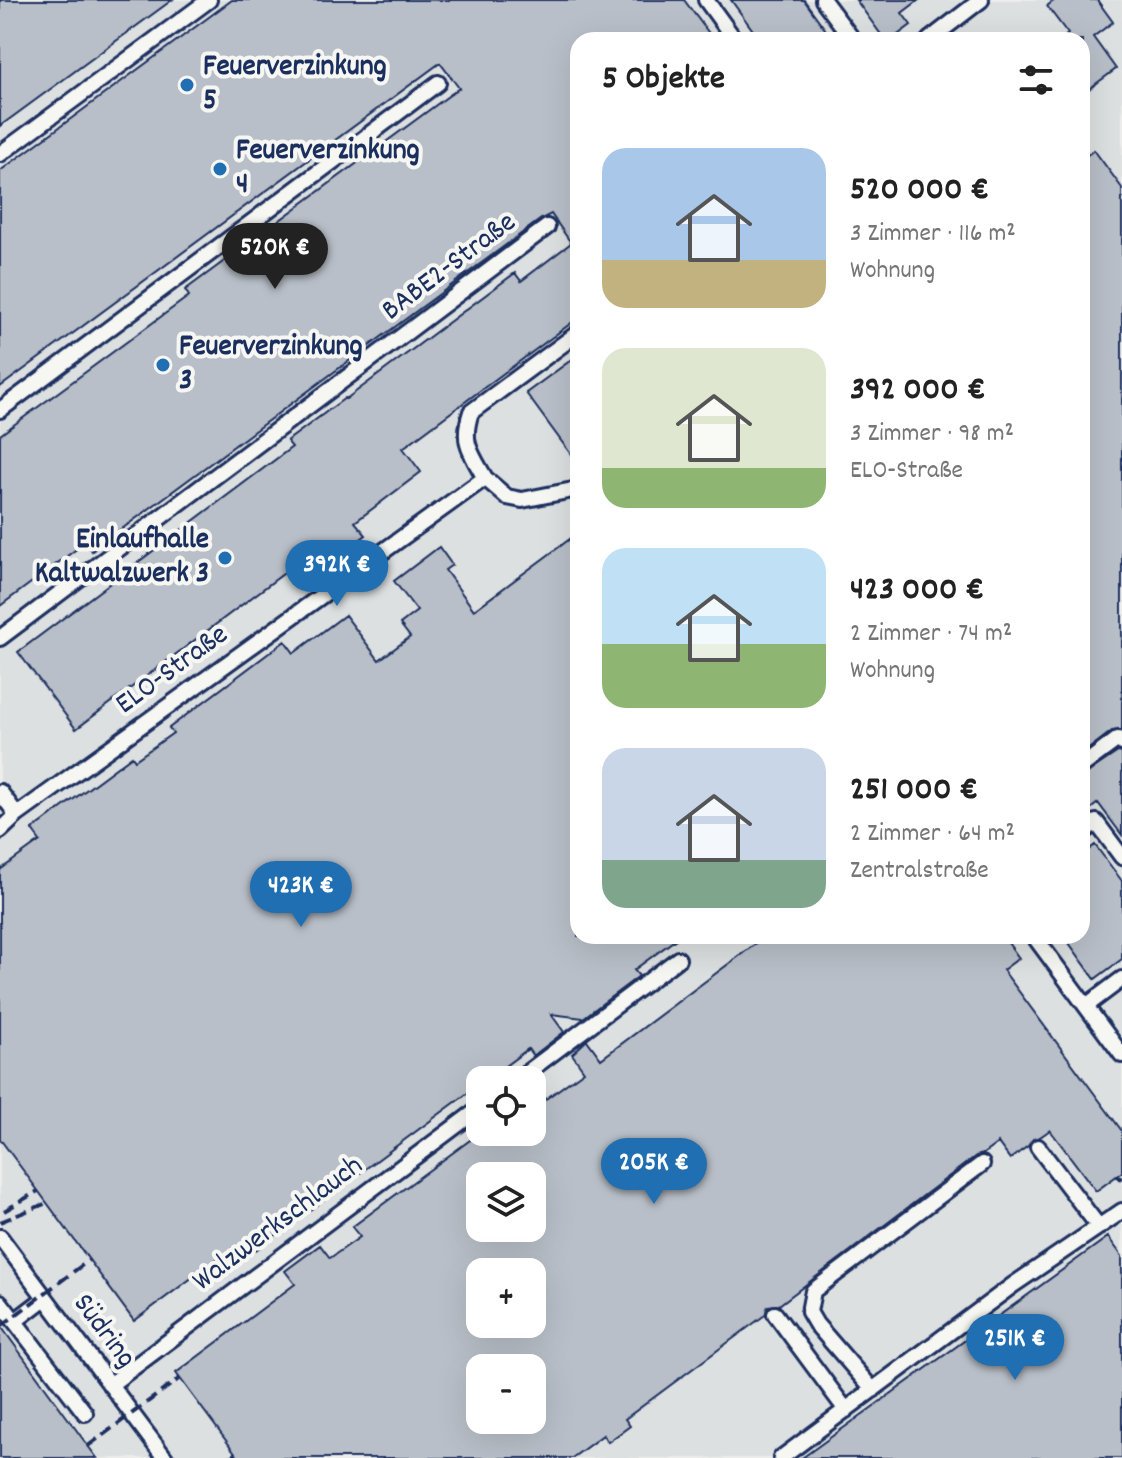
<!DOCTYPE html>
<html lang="de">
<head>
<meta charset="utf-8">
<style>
	body { margin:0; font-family:Dekko,sans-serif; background:#f6f6f6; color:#222; height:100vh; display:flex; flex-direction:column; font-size:30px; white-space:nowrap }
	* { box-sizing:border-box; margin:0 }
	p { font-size:26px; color:#767676 }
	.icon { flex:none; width:44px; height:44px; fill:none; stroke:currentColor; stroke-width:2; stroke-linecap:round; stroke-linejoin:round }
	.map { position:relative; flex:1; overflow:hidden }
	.side { position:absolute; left:570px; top:32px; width:520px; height:912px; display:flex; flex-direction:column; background:#fff; border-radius:24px; box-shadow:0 8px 32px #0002 }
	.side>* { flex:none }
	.tools { position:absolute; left:466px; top:1066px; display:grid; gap:16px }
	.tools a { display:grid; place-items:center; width:80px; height:80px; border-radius:16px; background:#fff; box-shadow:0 8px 32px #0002; font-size:40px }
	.price { position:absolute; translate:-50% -68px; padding:0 18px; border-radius:28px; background:#1f6fb2; color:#fff; font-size:26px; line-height:52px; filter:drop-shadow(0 2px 4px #0008) }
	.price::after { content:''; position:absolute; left:50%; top:48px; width:24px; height:18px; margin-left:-12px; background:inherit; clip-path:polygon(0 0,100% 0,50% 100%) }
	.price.current { background:#222; color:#fff }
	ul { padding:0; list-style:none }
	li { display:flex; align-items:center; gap:24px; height:200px; padding:0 32px }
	li span { display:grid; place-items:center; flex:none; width:224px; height:160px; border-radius:24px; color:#555 }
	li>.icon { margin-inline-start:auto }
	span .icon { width:96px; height:96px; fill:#fffc; stroke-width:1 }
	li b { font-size:34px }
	h2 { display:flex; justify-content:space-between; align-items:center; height:96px; padding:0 32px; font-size:34px }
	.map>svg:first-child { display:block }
	.built { fill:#dde0e1; fill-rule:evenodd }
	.building { fill:#b9bfc8; stroke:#1b2f5e; stroke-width:2; fill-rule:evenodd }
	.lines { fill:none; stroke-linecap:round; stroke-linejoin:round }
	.minor-casing { stroke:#1b2f5e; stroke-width:20 }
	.minor { stroke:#f6f6f2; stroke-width:14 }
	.rail { stroke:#1b2f5e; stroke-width:4; stroke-dasharray:12 6; stroke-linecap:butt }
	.poi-dot { fill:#1f6fb2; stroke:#f6f6f2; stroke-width:3 }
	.labels { text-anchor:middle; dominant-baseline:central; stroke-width:8; stroke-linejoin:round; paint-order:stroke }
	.poi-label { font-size:30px; font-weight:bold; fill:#1b2f5e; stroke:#f6f6f2; text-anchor:start }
	.street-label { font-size:30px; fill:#1b2f5e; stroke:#f6f6f2 }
</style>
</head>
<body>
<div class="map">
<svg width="1122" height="1458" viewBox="0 0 1122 1458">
	<rect width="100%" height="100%" fill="#edeeec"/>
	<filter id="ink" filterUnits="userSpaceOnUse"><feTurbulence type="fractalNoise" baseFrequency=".0125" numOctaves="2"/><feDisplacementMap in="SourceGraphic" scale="16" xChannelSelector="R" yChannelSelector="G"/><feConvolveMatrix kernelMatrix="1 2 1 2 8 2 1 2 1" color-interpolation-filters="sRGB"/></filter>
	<g filter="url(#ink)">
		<path class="built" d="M0,0H1122V1458H0ZM578,40H1082V936H578ZM480,1080H532V1132H480ZM480,1176H532V1228H480ZM480,1272H532V1324H480ZM480,1368H532V1420H480Z"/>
		<path class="building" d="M0,0H172L0,126Z
			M232,0H684L714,40H578V318L403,448L421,472L355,522L366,535L326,565L315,550L76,729L18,652L292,447L287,441L345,398L346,399L515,273L521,281L571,243L551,214L541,219L92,551L86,542L0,606V435L189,296L185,290L459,88L440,63L0,387V171Z
			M731,0H804L833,40H760Z
			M856,0H919L902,13L911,25L891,40H885Z
			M1055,0H1097L1113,22L1093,37L1116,69L1082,94V40H1060L1068,34L1047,6Z
			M1094,150L1122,188V730L1112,731L1082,754V159Z
			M578,355V464L526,393Z
			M578,533V936H680L634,970L639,976L583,1018L551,1014L564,1032L533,1056L528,1049L486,1080H480V1084L226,1272L217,1259L134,1321L0,1139V870L40,841L32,830L132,756L135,760L173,733L169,728L285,641L294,653L345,615L379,660L410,637L400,624L417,611L394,581L439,547L452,565L445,570L474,610Z
			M1118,752L1122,753V835L1098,803L1082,816V776Z
			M1095,845L1122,881V959L1095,979L1064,936H1082V855Z
			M766,936H1003L1019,958L1003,970L1122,1131V1172L1096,1191L1050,1130L1040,1137L1033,1139L1028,1146L1010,1159L998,1143L983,1154L976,1156L779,1305L768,1306L765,1315L625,1419L630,1426L608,1442L603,1435L572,1458H239L176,1373L295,1284L285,1271L320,1245L330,1258L360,1237L352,1227L481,1132H532V1109L584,1071L572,1054L587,1040L601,1059ZM480,1176H532V1228H480ZM480,1272H532V1324H480ZM480,1368H532V1420H480Z
			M1108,1237L1122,1256V1458H802Z
			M0,1325L88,1446L97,1458H0Z"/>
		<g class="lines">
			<defs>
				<path id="minor" d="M706,0L735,40
					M823,0L853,40
					M929,40L981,0
					M0,154L209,0
					M0,410L438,83
					M485,478L507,497L522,500L578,489
					M0,638L547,227
					M1082,766L1118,739L1122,743
					M0,792L17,815
					M0,831L17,815L485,478C470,452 461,442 471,412L578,333
					M1082,833L1096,822L1122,857
					M1034,936L1122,1055
					M1086,1006L1122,979
					M517,1080L678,959
					M1038,1147L1099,1227
					M0,1237L165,1458
					M0,1302L85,1413
					M775,1314L846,1410
					M15,1321L45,1298
					M110,1385L480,1108
					M873,1390L816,1324L809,1312L813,1291L982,1164
					M781,1458L1013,1285L1122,1211"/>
			</defs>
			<use href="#minor" class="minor-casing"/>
			<use href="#minor" class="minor"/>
			<path class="rail" d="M1117,1176L1122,1179
				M4,1211L38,1191
				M0,1222L47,1203
				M1,1326L89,1260
				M88,1446L180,1378
				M230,1458L236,1454"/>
		</g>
	</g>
	<g class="poi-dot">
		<circle cx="187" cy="85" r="8"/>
		<circle cx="220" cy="169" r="8"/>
		<circle cx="163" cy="365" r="8"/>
		<circle cx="225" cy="558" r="8"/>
	</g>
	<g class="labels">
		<g class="poi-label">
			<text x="203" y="68">Feuerverzinkung<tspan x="203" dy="34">5</tspan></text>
			<text x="236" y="152">Feuerverzinkung<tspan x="236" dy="34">4</tspan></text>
			<text x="179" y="348">Feuerverzinkung<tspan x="179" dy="34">3</tspan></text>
			<text x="209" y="541" text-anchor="end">Einlaufhalle<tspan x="209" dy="34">Kaltwalzwerk 3</tspan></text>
		</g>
		<g class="street-label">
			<text transform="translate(450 268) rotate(-37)">BABE2-Straße</text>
			<text transform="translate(173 671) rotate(-36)">ELO-Straße</text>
			<text transform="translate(279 1225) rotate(-37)">Walzwerkschlauch</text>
			<text transform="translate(103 1332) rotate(53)">Südring</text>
		</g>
	</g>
</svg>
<div class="tools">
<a><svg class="icon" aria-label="locate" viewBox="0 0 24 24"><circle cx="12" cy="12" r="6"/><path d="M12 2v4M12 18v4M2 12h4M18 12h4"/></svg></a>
<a><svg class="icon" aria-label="layers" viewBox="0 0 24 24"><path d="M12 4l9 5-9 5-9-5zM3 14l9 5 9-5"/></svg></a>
<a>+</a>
<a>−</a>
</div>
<b class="price current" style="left:275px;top:291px">520K €</b>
<b class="price" style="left:337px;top:608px">392K €</b>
<b class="price" style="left:301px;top:929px">423K €</b>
<b class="price" style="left:654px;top:1206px">205K €</b>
<b class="price" style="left:1015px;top:1382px">251K €</b>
<section class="side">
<h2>5 Objekte<svg class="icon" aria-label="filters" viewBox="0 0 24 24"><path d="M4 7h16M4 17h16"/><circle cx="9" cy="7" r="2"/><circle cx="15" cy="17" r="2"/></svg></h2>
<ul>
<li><span style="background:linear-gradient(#a9c7e8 70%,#c2b280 0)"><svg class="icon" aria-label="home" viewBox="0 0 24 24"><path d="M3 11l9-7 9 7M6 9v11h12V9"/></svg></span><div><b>520 000 €</b><p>3 Zimmer · 116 m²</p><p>Wohnung</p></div></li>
<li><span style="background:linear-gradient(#dfe7d0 75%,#8fb573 0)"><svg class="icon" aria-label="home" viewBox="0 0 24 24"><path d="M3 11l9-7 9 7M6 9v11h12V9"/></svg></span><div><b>392 000 €</b><p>3 Zimmer · 98 m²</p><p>ELO-Straße</p></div></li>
<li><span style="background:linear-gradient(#bfe0f5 60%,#8fb573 0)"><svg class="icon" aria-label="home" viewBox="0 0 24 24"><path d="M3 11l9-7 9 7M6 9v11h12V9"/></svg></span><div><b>423 000 €</b><p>2 Zimmer · 74 m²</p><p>Wohnung</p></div></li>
<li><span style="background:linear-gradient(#c9d6e8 70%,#7fa58c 0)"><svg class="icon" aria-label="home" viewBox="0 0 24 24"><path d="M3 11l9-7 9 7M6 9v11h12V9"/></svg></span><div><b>251 000 €</b><p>2 Zimmer · 64 m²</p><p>Zentralstraße</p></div></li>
</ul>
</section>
</div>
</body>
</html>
